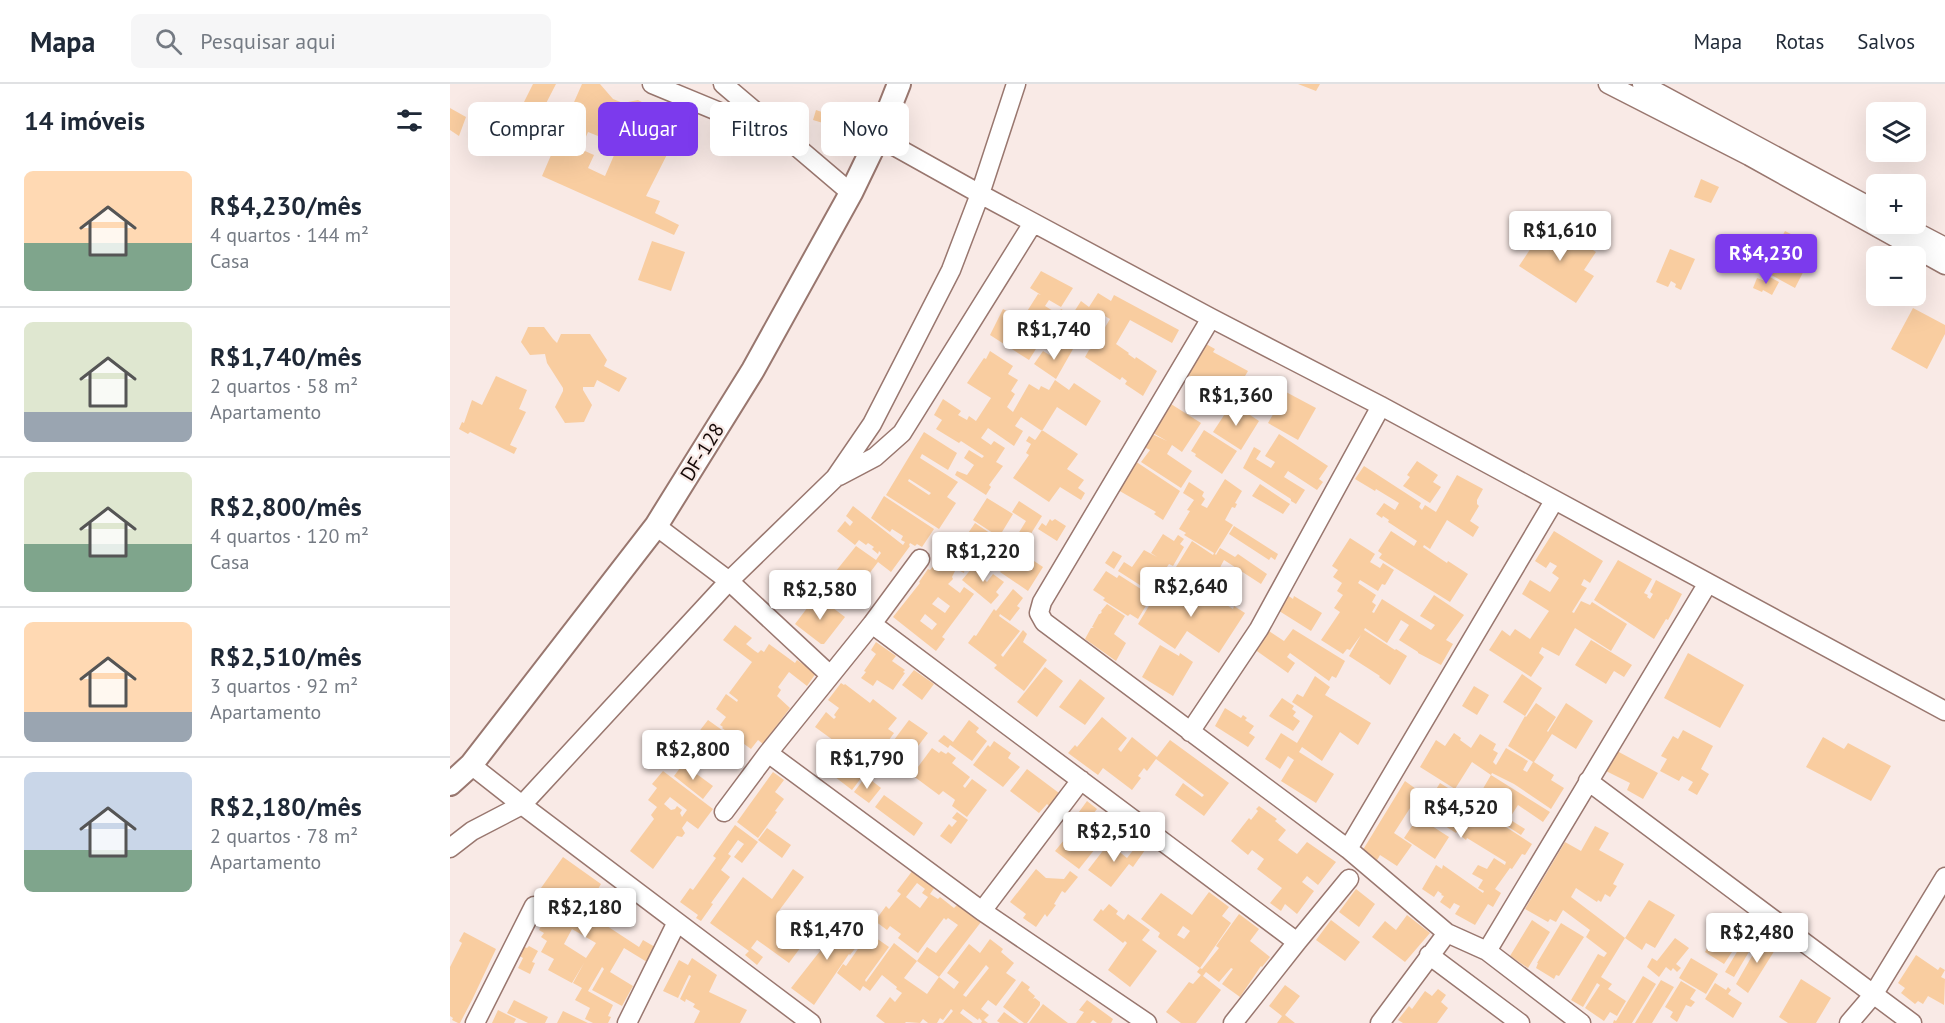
<!DOCTYPE html>
<html lang="pt">
<head>
<meta charset="utf-8">
<style>
	body { margin:0; font-family:"PT Sans",sans-serif; background:#f6f6f7; color:#1f2937; height:100vh; display:flex; flex-direction:column; font-size:22px; white-space:nowrap }
	* { box-sizing:border-box; margin:0 }
	p { font-size:20px; color:#747a83 }
	.icon { flex:none; width:33px; height:33px; fill:none; stroke:currentColor; stroke-width:2; stroke-linecap:round; stroke-linejoin:round }
	.map { position:relative; flex:1; overflow:hidden }
	.panel { display:flex; flex-direction:column; background:#fff; width:450px }
	.panel>* { flex:none }
	.banner { position:absolute; left:18px; top:18px; width:570px; height:54px; display:flex; gap:12px }
	.fabs { position:absolute; left:1416px; top:18px; display:grid; gap:12px }
	.fabs a { display:grid; place-items:center; width:60px; height:60px; border-radius:9px; background:#fff; box-shadow:0 6px 24px #0002; font-size:30px }
	.price { position:absolute; translate:-50% -51px; padding:0 14px; border-radius:6px; background:#fff; color:#222; font-size:20px; line-height:39px; filter:drop-shadow(0 2px 3px #0008) }
	.price::after { content:''; position:absolute; left:50%; top:36px; width:18px; height:14px; margin-left:-9px; background:inherit; clip-path:polygon(0 0,100% 0,50% 100%) }
	.price.current { background:#7c3aed; color:#fff }
	ul { padding:0; list-style:none }
	li { display:flex; align-items:center; gap:18px; height:150px; padding:0 24px }
	li+li { border-top:2px solid #e0e1e3 }
	li span { display:grid; place-items:center; flex:none; width:168px; height:120px; border-radius:9px; color:#555 }
	li>.icon { margin-inline-start:auto }
	span .icon { width:72px; height:72px; fill:#fffc; stroke-width:1 }
	li b { font-size:26px }
	h2 { display:flex; justify-content:space-between; align-items:center; height:72px; padding:0 24px; font-size:26px }
	.pill { padding:0 21px; border-radius:9px; background:#fff; box-shadow:0 6px 24px #0002; font-size:21px; line-height:54px }
	.pill.current { background:#7c3aed; color:#fff }
	header { display:flex; align-items:center; gap:36px; box-sizing:border-box; height:84px; padding:0 30px; background:#fff; border-bottom:2px solid #e0e1e3 }
	header strong { font-size:28px }
	nav { display:flex; gap:33px; margin-inline-start:auto; font-size:21px }
	.search { width:420px; height:54px; background:#f6f6f7; display:flex; align-items:center; gap:15px; box-sizing:border-box; padding:0 21px; border-radius:9px; color:#747a83; font-size:22px }
	main { display:flex; flex:1; min-height:0 }
	.map>svg:first-child { display:block }
	.building { fill:#f9cda0; fill-rule:evenodd }
	.lines { fill:none; stroke-linecap:round; stroke-linejoin:round }
	.minor-casing { stroke:#99776f; stroke-width:21 }
	.major-casing { stroke:#99776f; stroke-width:26 }
	.minor { stroke:#fff; stroke-width:18 }
	.major { stroke:#fff; stroke-width:22 }
	.labels { text-anchor:middle; dominant-baseline:central; stroke-width:4.5; stroke-linejoin:round; paint-order:stroke }
	.street-label { font-size:20px; fill:#150907; stroke:#f9eae6 }
</style>
</head>
<body>
<header>
<strong>Mapa</strong>
<div class="search"><svg class="icon" aria-label="search" viewBox="0 0 24 24"><circle cx="10" cy="10" r="6"/><path d="M15 15l6 6"/></svg>Pesquisar aqui</div>
<nav><a>Mapa</a><a>Rotas</a><a>Salvos</a></nav>
</header>
<main>
<section class="panel">
<h2>14 imóveis<svg class="icon" aria-label="filters" viewBox="0 0 24 24"><path d="M4 7h16M4 17h16"/><circle cx="9" cy="7" r="2"/><circle cx="15" cy="17" r="2"/></svg></h2>
<ul>
<li><span style="background:linear-gradient(#ffd9b3 60%,#7fa58c 0)"><svg class="icon" aria-label="home" viewBox="0 0 24 24"><path d="M3 11l9-7 9 7M6 9v11h12V9"/></svg></span><div><b>R$4,230/mês</b><p>4 quartos · 144 m²</p><p>Casa</p></div></li>
<li><span style="background:linear-gradient(#dfe7d0 75%,#9aa5b1 0)"><svg class="icon" aria-label="home" viewBox="0 0 24 24"><path d="M3 11l9-7 9 7M6 9v11h12V9"/></svg></span><div><b>R$1,740/mês</b><p>2 quartos · 58 m²</p><p>Apartamento</p></div></li>
<li><span style="background:linear-gradient(#dfe7d0 60%,#7fa58c 0)"><svg class="icon" aria-label="home" viewBox="0 0 24 24"><path d="M3 11l9-7 9 7M6 9v11h12V9"/></svg></span><div><b>R$2,800/mês</b><p>4 quartos · 120 m²</p><p>Casa</p></div></li>
<li><span style="background:linear-gradient(#ffd9b3 75%,#9aa5b1 0)"><svg class="icon" aria-label="home" viewBox="0 0 24 24"><path d="M3 11l9-7 9 7M6 9v11h12V9"/></svg></span><div><b>R$2,510/mês</b><p>3 quartos · 92 m²</p><p>Apartamento</p></div></li>
<li><span style="background:linear-gradient(#c9d6e8 65%,#7fa58c 0)"><svg class="icon" aria-label="home" viewBox="0 0 24 24"><path d="M3 11l9-7 9 7M6 9v11h12V9"/></svg></span><div><b>R$2,180/mês</b><p>2 quartos · 78 m²</p><p>Apartamento</p></div></li>
</ul>
</section>
<div class="map">
<svg width="1495" height="939" viewBox="0 0 1495 939">
	<rect width="100%" height="100%" fill="#f9eae6"/>
	<path class="building" d="M83,0H106L88,35L70,26Z
		M132,0H150L163,15L173,19L188,16L233,39L196,112L210,117L205,129L229,141L224,151L92,92L108,55L144,71L138,84L155,92L172,53L152,44L148,52L138,48L135,55L123,51L122,55L110,50Z
		M848,0H870L866,7Z
		M0,24L16,33L9,52L0,46Z
		M366,26L375,29L373,39L363,36Z
		M1251,95L1269,103L1261,119L1244,113Z
		M1099,137L1146,168L1134,186L1144,192L1126,219L1069,182Z
		M1335,147L1366,163L1345,204L1314,187Z
		M202,157L235,168L221,207L188,196Z
		M1220,165L1245,175L1231,206L1225,203L1226,200L1221,197L1218,203L1206,198Z
		M591,187L623,204L611,223L599,216L595,222L608,230L611,225L622,231L631,217L639,223L648,209L661,217L664,211L729,246L722,259L680,236L666,260L679,269L678,270L685,275L686,273L707,287L693,312L675,300L677,297L672,293L670,296L635,273L639,266L643,264L642,257L648,248L651,250L660,235L653,231L635,257L630,253L638,241L636,240L622,263L584,239L583,240L579,238L582,233L576,229L588,210L591,211L580,204Z
		M1318,192L1329,198L1322,211L1313,206L1312,208L1303,204L1307,194L1315,197Z
		M1463,224L1495,241V250L1477,285L1441,265Z
		M553,225L596,249L579,276L540,251Z
		M78,243H94L103,255L107,259L111,250H140L157,276L154,282L177,294L169,308L147,296L144,303H133V306L142,321L134,338L115,339L105,323L113,307V304L97,279L95,270L80,271L71,258Z
		M612,258L623,265L606,295L584,280L593,267L603,273Z
		M756,260L765,265L763,268L798,287L786,307L767,296L762,306L738,291Z
		M540,267L563,282L558,290L568,296L561,307L565,310L557,323L563,328L579,300L589,306L591,302L599,306L605,296L619,306L624,299L651,317L636,342L607,323L592,347L571,333L565,342L573,347L564,362L538,344L531,354L541,361L544,357L555,364L546,378L553,382L539,401L541,403L536,411L505,391L507,387L517,391L524,381L514,374L519,366L532,374L534,372L511,357L509,359L486,345L492,336L484,331L493,315L511,327L508,331L517,336L519,332L526,337L541,314L517,299L534,274L536,275Z
		M46,292L77,306L69,325L76,328L60,361L67,364L64,370L20,348L18,350L9,345L12,338L14,339L22,316L32,321Z
		M836,308L866,324L848,356L818,339Z
		M782,319L809,337L791,366L763,348Z
		M721,320L751,339L732,368L722,361L717,370L742,387L731,404L691,378L700,366L694,363L702,350L717,357L703,349Z
		M592,346L628,370L617,385L634,396L628,404L635,409L631,416L610,403L599,418L563,394L579,371L576,369L581,360L576,357L579,352L585,356L586,355Z
		M754,346L787,367L772,390L745,372L746,370L741,367Z
		M474,348L507,369L498,386L472,370L470,374L508,398L497,413L506,419L489,445L436,411ZM459,395L481,409L479,411L458,397Z
		M829,350L878,382L869,395L873,398L867,406L838,387L834,393L855,406L846,420L841,417V415L793,384L804,363L811,367L806,375L821,384L825,378L815,372Z
		M685,377L730,407L713,436L704,430L706,428L668,406Z
		M967,377L988,391L983,398L991,403L980,419L953,402L960,393L957,391Z
		M914,382L971,419L969,423L972,426L975,421L986,428L1007,391L1033,405L1027,416V420L1029,422L1020,437L1029,443L1023,453L997,436L980,465L974,461L973,463L997,479L998,477L1018,490L1000,518L929,474L932,470L928,467L941,447L964,462L967,457L938,438L939,436L933,432L932,434L926,430L934,419L945,426L949,419L926,405L925,407L905,395Z
		M775,395L792,407L785,419L787,420L785,424L782,423L775,436L783,441L765,470L766,471L770,464L785,473L788,470L817,490L811,500L774,476L758,506L742,495L743,493L726,483L742,457L763,471L764,469L734,451L736,449L729,445L740,427L737,426L744,416L733,409L739,398L754,408L752,412L755,415L751,421L757,424Z
		M810,400L840,420L833,430L802,412Z
		M434,412L484,445L472,463L467,460L465,462L460,459L459,461L460,462L441,488L428,478L409,503L386,487L406,462L426,476L431,469L429,467L428,470L422,465L424,463L418,459L416,461L409,456L405,461L387,447L395,437L400,442L403,438L396,432L403,422L453,461L455,458L451,456L453,452L442,445L440,448L421,434Z
		M537,414L563,430L549,453L523,436Z
		M569,417L592,432L577,456L568,450L576,437L562,428Z
		M600,435L602,437L605,435L616,442L607,457L588,445L592,439L596,442Z
		M525,439L553,458L546,470L550,472L543,483L524,471L517,484L515,483L514,489L506,485L502,493L503,495L498,500L510,509L514,503L524,510L492,553L495,555L486,567L443,533L470,499L469,498L478,485L480,486L485,480L491,485L507,459L510,461ZM488,513L500,522L495,529L482,520ZM475,530L487,540L482,546L470,537Z
		M784,442L828,470L825,476L821,473L819,476L779,450Z
		M1104,447L1153,477L1140,499L1134,495L1131,501L1137,504L1122,528L1124,529L1131,517L1140,521L1142,518L1177,540L1161,567L1125,544L1109,572L1092,563L1089,569L1094,573L1081,593L1039,566L1052,546L1060,552L1065,545L1080,555L1099,527L1072,510L1080,496L1100,508L1109,494L1102,489L1107,482L1100,478L1096,484L1085,477Z
		M713,450L724,457L728,451L734,455L730,460L734,463L723,482L719,480L702,505L695,500L693,503L668,487L674,478L682,483L694,466L707,473L701,469Z
		M900,454L925,470L920,478L930,484L933,479L944,486L935,501L932,500L928,507L910,496L908,499L926,511L922,518L926,521L922,528L924,529L932,515L981,546L985,541L970,532L984,511L1014,531L996,556L1003,560L991,581L968,569V568L949,556L959,541L951,536L937,559L915,544L914,546L945,566L946,565L957,572L940,601L929,593L930,592L899,572L911,551L900,566L897,565L893,570L871,556L890,528L884,524L893,511L887,507L892,499L883,493L888,486L882,482Z
		M560,461L593,483L578,507L550,488L558,476L553,472Z
		M663,467L672,472L664,485L655,479Z
		M1168,476L1202,495L1194,509L1198,511L1197,513L1200,515L1203,510L1200,508L1206,496L1232,510L1218,536L1216,535L1204,555L1144,516Z
		M527,478L536,486L531,492L537,498L543,490L554,498L546,508L549,511L541,520L512,496Z
		M656,487L667,494L669,491L694,507L692,510L700,515L688,535L680,530L678,532L653,516L655,514L643,506Z
		M711,502L737,519L746,502L763,513L765,510L770,513L769,516L783,525L784,522L795,529L769,569L737,547L725,565L688,540Z
		M563,505L573,514L567,522L570,524L560,537L550,530L549,532L570,547L551,571L553,573L573,546L577,550L573,558L597,576L574,607L544,584L547,581L518,559L524,551L526,552L544,525L546,527Z
		M836,510L843,515L844,512L872,529L861,547L826,525Z
		M367,511L373,516L371,519L373,521L375,518L395,533L374,560H371L345,540Z
		M657,520L675,532L664,550L676,559L666,577L635,555L641,544H644L642,543L649,530H650L652,528L651,527Z
		M285,541L302,554L296,560L305,567L308,569L311,566L314,568L319,560L345,579L347,576L366,589L357,602L339,588L328,603L331,606L327,612L340,624L313,660L308,656L301,665L272,644L273,643L270,641L276,633L266,625L276,610L287,618L288,616L279,609L302,578L273,556Z
		M816,545L834,557L843,545L895,577L886,594L882,592L879,597L840,569L837,573L845,579L838,589L804,565Z
		M1141,556L1182,581L1174,593L1164,587L1156,600L1125,581Z
		M426,558L446,572L442,577L455,586L453,588L455,589L443,606L427,596L423,602L411,594L416,588L414,587L426,570L421,566Z
		M710,561L729,572L730,569L743,578L723,612L692,593Z
		M1238,569L1294,601L1270,644L1214,614Z
		M595,583L613,597L587,633L567,618Z
		M464,586L484,600L472,616L452,601Z
		M1072,590L1092,604L1075,632L1076,633L1086,619L1106,633L1097,647L1098,648L1116,619L1143,637L1126,665L1102,650L1084,678L1104,691L1101,696L1114,704L1101,725L1064,700L1042,689L1041,691L1022,678L1005,705L970,683L986,656L995,662L1004,649L1011,654L1010,656L1021,664L1030,650L1046,660L1043,666L1048,669L1043,678L1046,681L1056,664L1078,677L1073,686L1077,688L1083,678L1058,662L1075,632L1053,618Z
		M865,592L880,603L875,611L921,639L908,661L890,648L872,677L852,663L849,668L884,690L866,719L831,697L844,676L838,672L830,685L815,675L831,649L847,659L863,632L842,618L847,610L853,613Z
		M630,595L655,614L635,641L609,623Z
		M391,599L394,601L395,600L420,619L423,615L447,634L438,645L444,649L428,671L414,660L405,673L400,669L397,672L384,662L387,659L365,643L376,628L384,635L386,633L384,631L389,624L378,616Z
		M1024,602L1039,611L1027,631L1012,622Z
		M832,614L844,622L842,625L846,628L843,632L850,637L843,647L819,632Z
		M775,624L791,634L793,631L797,634L795,636L804,642L799,649L805,653L798,663L765,642Z
		M652,633L677,654L668,665L671,668L682,653L707,673L720,656L779,699L754,732L725,711L733,699L752,713L754,711L706,675L697,687L694,684L688,692L691,694L682,706L653,684L648,691L618,669L625,661L627,663Z
		M258,636L272,646L258,665L267,671L260,680L237,663Z
		M459,636L478,649L459,674L441,660Z
		M519,636L529,644L526,648L537,657L522,677L500,661L498,664L488,657L494,651L503,658Z
		M1233,646L1263,662L1251,685L1259,690L1247,711L1238,706L1243,698L1232,692L1229,697L1210,687L1217,675L1211,672L1223,652L1228,655Z
		M1373,653L1394,665L1398,659L1441,682L1421,717L1356,683Z
		M544,657L561,669L558,674L570,683L553,703L523,681L538,661L540,663Z
		M482,664L489,669L491,667L496,670L498,668L506,674L502,679L520,693L513,702L515,704L522,695L537,706L517,733L502,722L505,716L504,715L493,707L489,711L462,691Z
		M1167,667L1208,689L1193,715L1177,706L1180,699L1156,687Z
		M389,669L400,677L403,673L418,685L402,706L376,686Z
		M233,680L263,702L253,715L224,692Z
		M577,685L609,709L599,722L597,720L589,729L560,707Z
		M213,687L263,725L248,745L237,737L232,744L235,749L232,753L227,752L203,785L180,767L204,735L201,731L207,723L198,716L207,704L202,700ZM220,713L237,726L232,733L230,729L232,726L227,722L225,725L221,726L214,720Z
		M323,688L334,696L325,708L334,715L325,727L327,728L308,754L287,738Z
		M1041,691L1100,728L1093,738L1068,721L1059,735L1075,745L1071,751L1040,731L1039,732L1082,760L1075,771L1072,770L1062,785L1060,784L1045,805L1051,809L1043,823L1038,820L1025,841L1005,830L1010,822L1004,819L1000,825L990,818L994,812L991,811L992,810L988,807L984,813L972,805L986,781L992,785L993,781L1033,809L1034,807L1028,804L1033,796L1022,790L1028,781L1037,785L1044,774L1055,781L1056,778L1017,754L1016,756L1011,752L1022,735L1017,731L1006,749L962,721L944,749L962,761L947,782L930,771L926,778L911,769L955,697L980,715L990,699L1024,720Z
		M416,692L431,704L419,719L404,708Z
		M434,711L473,739L464,752L425,723Z
		M637,717L647,725L638,736L644,739L646,736L658,746L656,748L657,750L629,785L605,767L619,750L615,747Z
		M809,722L827,735L825,737L836,746L828,756L847,770L857,758L886,778L868,801L857,792L852,798L864,807L847,830L835,820L831,827L820,819L832,804L807,785L814,775L802,766L798,771L781,757L799,734L801,736L808,727L806,725Z
		M507,728L518,736L501,760L490,752L499,740L502,743L507,737L502,734Z
		M968,733L999,753L985,775L954,754Z
		M285,741L308,758L292,779L284,773L294,760L288,756L278,770L281,772L271,786L280,793L261,819L263,820L251,837L246,834L248,831L230,818L240,804L243,806L266,774L263,772Z
		M1145,742L1159,749L1149,766L1174,780L1163,800L1167,802L1160,813L1155,810L1151,818L1148,816L1147,818L1126,804L1121,813L1175,854L1199,816L1225,831L1205,864L1196,859L1192,866L1175,854L1151,893L1162,900L1158,905L1176,917L1167,932L1160,928L1154,937L1135,924L1150,901L1147,899L1133,923L1121,916L1148,870L1154,873L1157,869L1136,853L1140,846L1113,826L1106,838L1100,835L1098,838L1075,825L1115,758L1131,767Z
		M317,744L341,761L332,774L308,756Z
		M655,756L677,774L688,760L695,766L683,783L679,780L661,803L638,786L655,764L651,761Z
		M113,773L151,800L148,805L169,820L156,838L158,840L157,842L189,863L193,856L205,863L197,878L174,864L160,888L183,902L172,922L142,906L154,885L152,883L138,907L163,921L158,932L161,933L158,939H143L135,935L140,924L125,916L132,904L123,899L134,879L122,899L98,886L104,875L91,868L97,857L91,853L94,849L89,846L97,831L94,829L99,819L86,811ZM122,845L146,859L136,874L114,860Z
		M343,785L354,793L328,828L359,852L339,879L307,856L301,864L313,873L307,881L295,871L299,867L260,839L293,793L322,815Z
		M586,785L596,794L614,795L620,787L628,793L615,809L612,807L604,820L606,821L597,833L595,830L586,843L573,834L576,830L560,818Z
		M463,786L485,803L480,810L488,815L490,813L504,824L508,820L531,838L489,893L467,877L477,863L486,869L508,841L498,834L496,836L494,834L468,869L448,854L451,850L440,842L437,846L425,837L436,822L439,825L451,810L447,807ZM467,799L475,805L472,809L478,813L470,824L456,813Z
		M906,805L925,820L909,843L889,828Z
		M759,808L779,823L772,832L781,839L750,884L708,853L710,849L691,835L711,809L742,831ZM733,842L740,847L734,855L727,851Z
		M659,820L668,827L666,830L674,836L678,830L700,846L692,856L707,867L680,903L658,886L677,859L675,857L673,859L643,836L651,825L653,827Z
		M398,826L410,834L396,853L407,862L400,871L399,870L364,921L341,904L374,862L373,861Z
		M789,830L809,845L800,857L820,873L812,883L811,882L790,913L772,900L783,885L781,884L769,898L756,888L753,892L771,906L746,939H731L716,928L739,898L743,900L751,891L747,888L750,884L752,885L769,864L766,862Z
		M957,831L980,849L955,878L922,853L935,837L946,846Z
		M1290,833L1300,841L1274,880L1255,868L1274,836L1283,842Z
		M881,836L910,858L895,877L866,856Z
		M1082,836L1100,848L1078,884L1060,872Z
		M1111,839L1134,853L1109,892L1106,891L1104,895L1086,884L1088,879H1087Z
		M14,848L46,865L22,916L10,939H8L2,936L3,934L0,932V883L12,859L9,857Z
		M419,849L439,863L415,896L416,898L444,859L467,877L454,894L477,910L489,893L504,905L509,898L497,889L519,860L530,869L540,855L553,865L551,868L564,879L556,889L566,896L546,922L538,916L531,925L539,931L534,936L538,939H531L532,937L529,934L528,936L513,925L510,929L523,939H493L503,927L501,925L493,936L490,934L487,939H478L473,935L470,939L456,938L455,939H435L426,932L440,913L445,918L452,909L446,905L447,903L432,891L420,907L413,902L410,907L387,889L393,880L396,882ZM536,881L539,884L516,913L513,911Z
		M1297,851L1306,856L1284,893L1275,888Z
		M1314,851L1328,861L1298,909L1286,900Z
		M1225,854L1239,864L1226,880L1231,884L1227,888L1223,884L1221,887L1216,883L1209,893L1197,883L1202,874L1207,877Z
		M72,862L77,864L79,862L88,867L82,878L85,879L80,890L68,884L73,874L68,871Z
		M1466,871L1488,886L1490,883L1495,886L1491,893L1495,895L1494,921L1478,912L1473,920L1468,917L1465,920L1451,909L1455,904L1448,899Z
		M242,874L267,891L259,908L297,926L290,939H244L250,927L243,923L245,920L236,915L235,918L230,915L241,892L239,891L228,914L213,907L229,876L238,881Z
		M1241,874L1268,890L1256,910L1229,894Z
		M1193,892L1206,900L1182,939H1163L1164,936L1166,937Z
		M1351,895L1381,914L1366,939H1338L1329,933Z
		M1211,896L1224,903L1202,939H1185Z
		M572,897L580,903L578,906L585,912L583,915L585,914L590,918V921L577,939H574L553,923Z
		M1231,897L1246,906L1240,915L1245,918L1241,923L1236,921L1227,938L1220,933L1223,928L1215,923Z
		M1265,899L1276,906L1278,903L1281,906L1278,910L1292,919L1283,934L1255,915Z
		M835,901L850,912L835,931L845,939H827L832,932L819,922Z
		M988,905L996,911L991,918L998,924L987,939H953L948,936L959,922L962,925L975,907L982,912Z
		M64,916L98,933L95,939H78L57,929Z
		M637,916L663,935L661,939H647L643,936L640,939H626L634,928L629,926Z
		M593,920L602,927L618,939H579Z
		M48,926L66,935L64,939H42Z
		M113,927L138,939H107Z
		M554,928L569,939H550L547,937Z"/>
	<g class="lines">
		<defs>
			<path id="minor" d="M202,0L323,50
				M273,0L401,109
				M1158,0L1299,72L1495,181
				M1192,0L1426,126
				M428,53L530,110L761,234L931,322L1495,627
				M1451,140L1495,163
				M761,234L592,518L589,529L594,538L898,765L997,849L1037,867L1131,939
				M389,392L425,373L452,349L583,139
				M206,442L279,497L380,591
				M422,540L470,475
				M740,648L809,545L931,322
				M21,681L72,721L361,939
				M1138,697L1462,939
				M274,728L318,669
				M0,764L22,747L72,721L279,497L385,394L422,340L501,186L530,110L566,0
				M898,765L1104,417
				M532,827L631,696
				M1037,867L1258,499
				M979,871L1070,939
				M25,939L84,822
				M177,939L227,838
				M697,939L532,827L318,669L422,540L847,858
				M783,939L847,858L899,795
				M930,939L997,849
				M1399,939L1423,911L1495,793"/>
			<path id="major" d="M0,700L21,681L206,442L303,286L401,109L428,53L449,0"/>
		</defs>
		<use href="#minor" class="minor-casing"/>
		<use href="#major" class="major-casing"/>
		<use href="#minor" class="minor"/>
		<use href="#major" class="major"/>
	</g>
	<g class="labels">
		<g class="street-label">
			<text transform="translate(252 368) rotate(-58)">DF-128</text>
		</g>
	</g>
</svg>
<div class="fabs">
<a><svg class="icon" aria-label="layers" viewBox="0 0 24 24"><path d="M12 4l9 5-9 5-9-5zM3 14l9 5 9-5"/></svg></a>
<a>+</a>
<a>−</a>
</div>
<b class="price" style="left:1110px;top:178px">R$1,610</b>
<b class="price current" style="left:1316px;top:201px">R$4,230</b>
<b class="price" style="left:604px;top:277px">R$1,740</b>
<b class="price" style="left:786px;top:343px">R$1,360</b>
<b class="price" style="left:533px;top:499px">R$1,220</b>
<b class="price" style="left:741px;top:534px">R$2,640</b>
<b class="price" style="left:370px;top:537px">R$2,580</b>
<b class="price" style="left:243px;top:697px">R$2,800</b>
<b class="price" style="left:417px;top:706px">R$1,790</b>
<b class="price" style="left:1011px;top:755px">R$4,520</b>
<b class="price" style="left:664px;top:779px">R$2,510</b>
<b class="price" style="left:135px;top:855px">R$2,180</b>
<b class="price" style="left:377px;top:877px">R$1,470</b>
<b class="price" style="left:1307px;top:880px">R$2,480</b>
<div class="banner">
<a class="pill">Comprar</a>
<a class="pill current">Alugar</a>
<a class="pill">Filtros</a>
<a class="pill">Novo</a>
</div>
</div>
</main>
</body>
</html>
